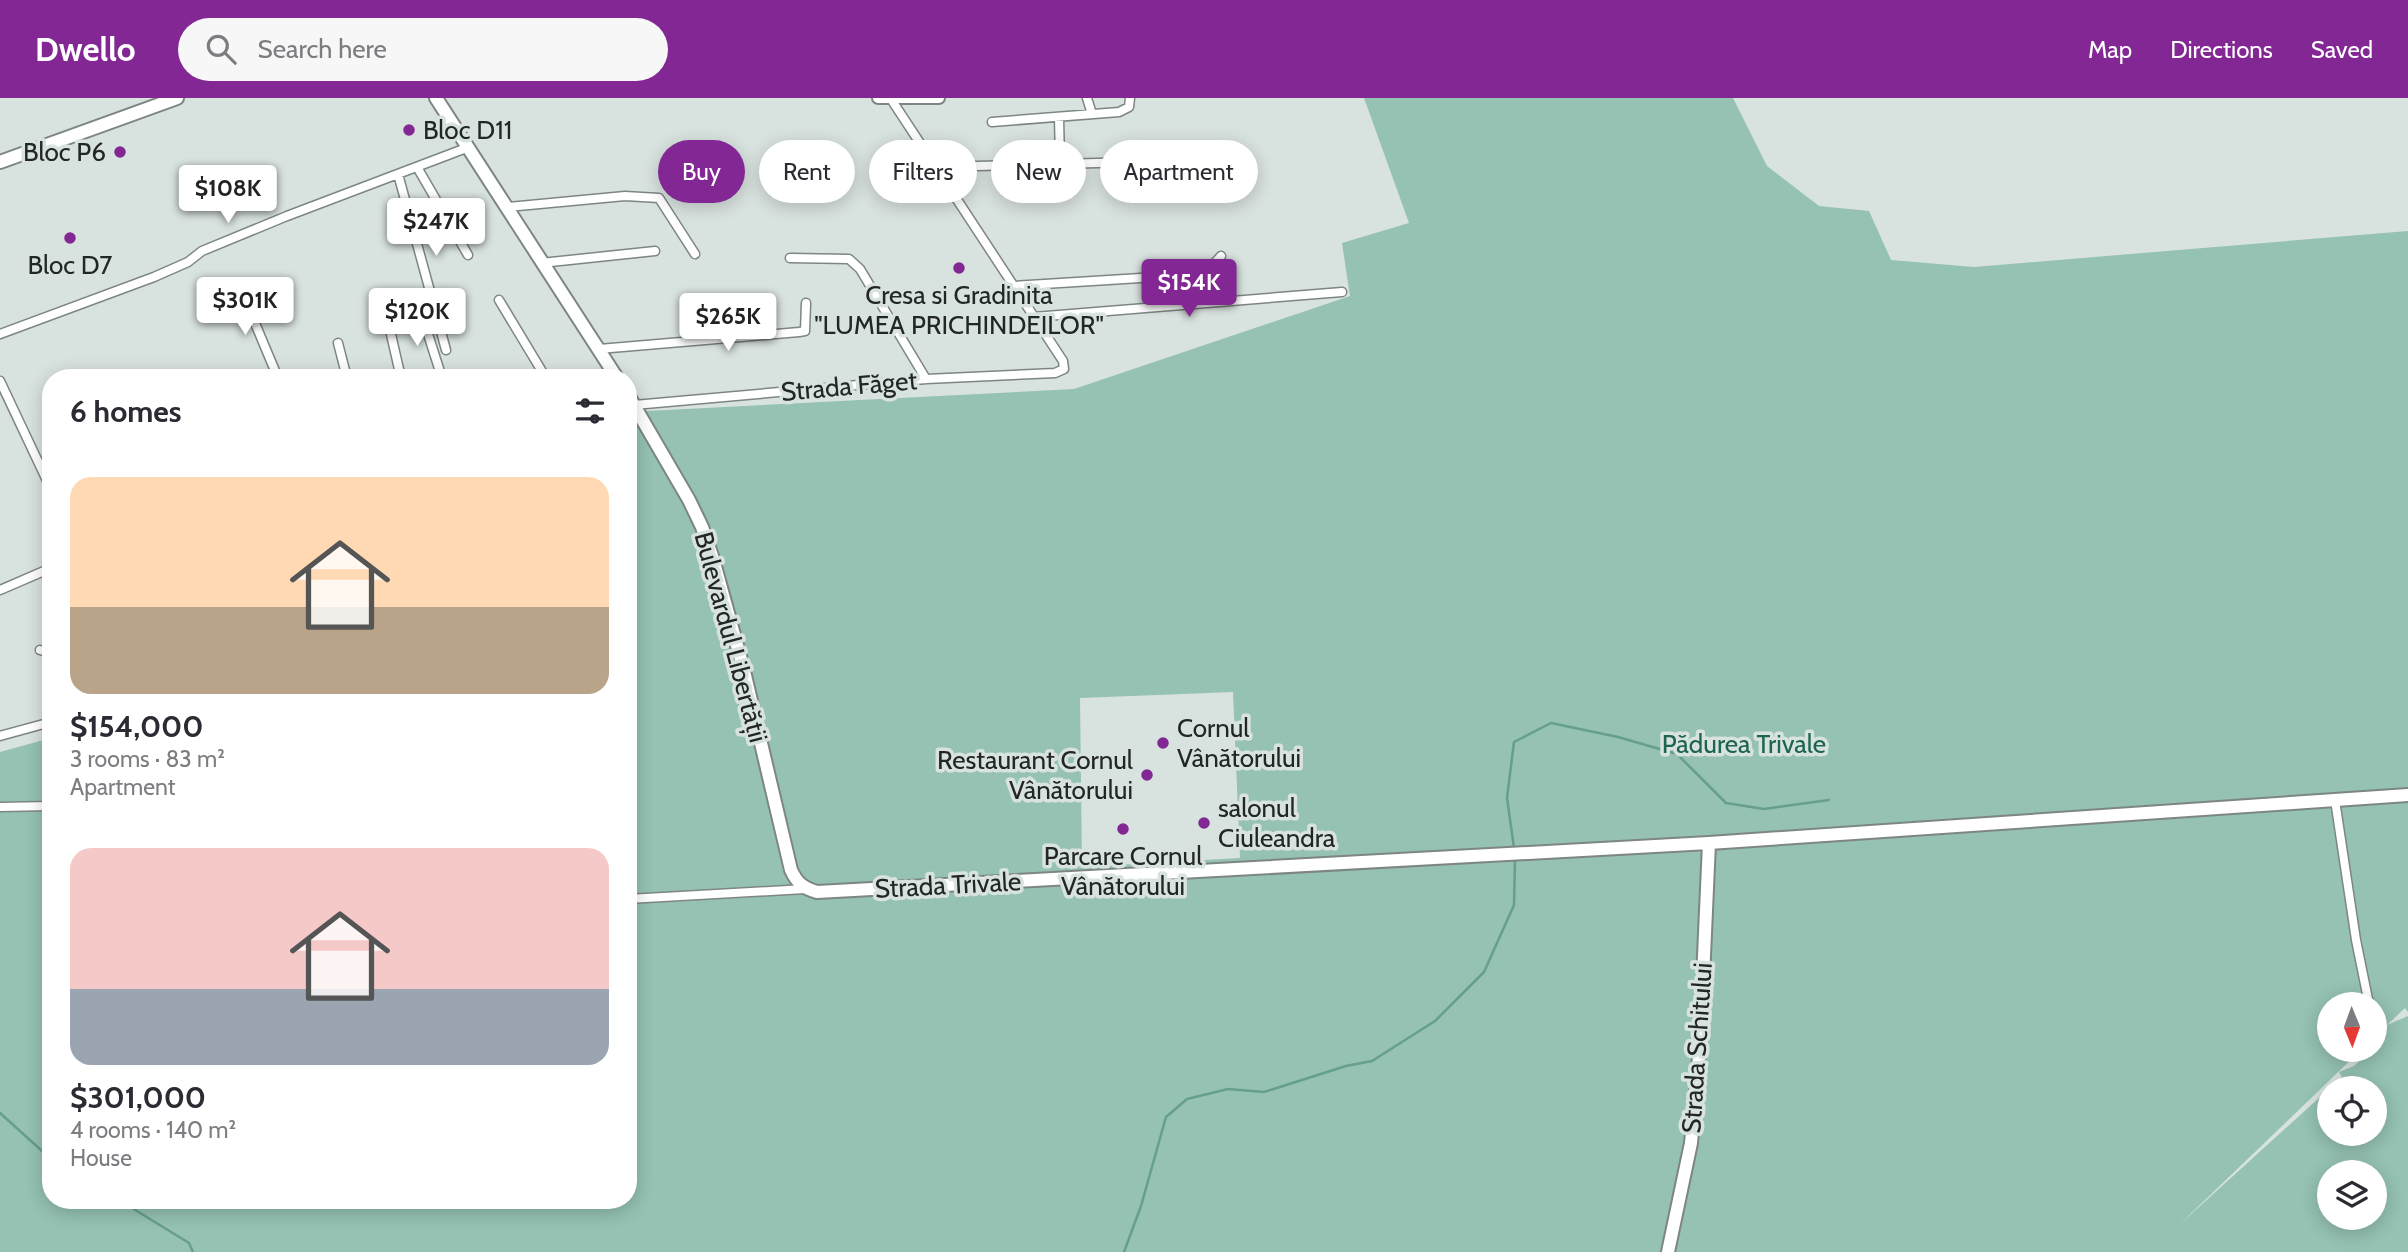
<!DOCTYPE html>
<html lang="en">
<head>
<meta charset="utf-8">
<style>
	body { margin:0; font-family:Cabin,sans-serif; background:#f7f7f7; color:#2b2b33; height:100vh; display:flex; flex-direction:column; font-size:26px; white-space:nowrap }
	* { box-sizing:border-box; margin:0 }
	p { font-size:23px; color:#7c7c81 }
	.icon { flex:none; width:38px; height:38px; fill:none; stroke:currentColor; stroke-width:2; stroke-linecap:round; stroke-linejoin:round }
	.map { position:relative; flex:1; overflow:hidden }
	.panel { position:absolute; left:42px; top:271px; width:595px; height:840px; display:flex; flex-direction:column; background:#fff; border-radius:28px; box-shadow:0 4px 18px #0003 }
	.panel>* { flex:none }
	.guide { position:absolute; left:658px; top:42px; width:665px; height:63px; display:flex; gap:14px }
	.needle { width:46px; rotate:179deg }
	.fabs { position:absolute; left:2317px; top:894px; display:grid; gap:14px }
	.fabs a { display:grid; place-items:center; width:70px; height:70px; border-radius:50%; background:#fff; box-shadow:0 4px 18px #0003; font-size:35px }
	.price { position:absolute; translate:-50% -60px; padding:0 16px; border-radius:7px; background:#fff; color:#222; font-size:23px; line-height:46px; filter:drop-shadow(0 2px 4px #0008) }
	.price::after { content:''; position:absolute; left:50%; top:42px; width:21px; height:16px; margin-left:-10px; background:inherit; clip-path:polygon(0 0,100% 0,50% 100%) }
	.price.current { background:#822793; color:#fff }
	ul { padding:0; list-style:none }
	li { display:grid; align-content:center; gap:14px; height:371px; padding:0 28px }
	li span { display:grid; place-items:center; height:217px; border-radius:21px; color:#555 }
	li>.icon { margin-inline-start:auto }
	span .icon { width:126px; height:126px; fill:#fffc; stroke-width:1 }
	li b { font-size:30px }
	h2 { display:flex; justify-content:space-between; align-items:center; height:84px; padding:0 28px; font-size:30px }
	.chip { padding:0 24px; border-radius:32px; background:#fff; box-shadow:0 4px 18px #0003; font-size:24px; line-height:63px }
	.chip.current { background:#822793; color:#fff }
	header { display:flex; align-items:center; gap:42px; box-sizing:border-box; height:98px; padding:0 35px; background:#822793; color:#fff }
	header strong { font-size:33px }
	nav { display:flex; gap:38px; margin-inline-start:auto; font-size:24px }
	.search { width:490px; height:63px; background:#f7f7f7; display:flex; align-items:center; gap:18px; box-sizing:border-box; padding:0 24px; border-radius:38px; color:#7c7c81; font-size:26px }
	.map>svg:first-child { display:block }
	.green { fill:#95c2b2; fill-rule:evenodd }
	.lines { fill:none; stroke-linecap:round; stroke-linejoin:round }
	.stream { stroke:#669f8b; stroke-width:2.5 }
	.minor-casing { stroke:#7d8682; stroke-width:11 }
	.tertiary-casing { stroke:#7d8682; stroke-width:14 }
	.secondary-casing { stroke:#7d8682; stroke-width:16 }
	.minor { stroke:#fff; stroke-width:8 }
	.tertiary { stroke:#fff; stroke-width:10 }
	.secondary { stroke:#fff; stroke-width:12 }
	.poi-dot { fill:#822793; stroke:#d8e2de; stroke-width:2.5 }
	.labels { text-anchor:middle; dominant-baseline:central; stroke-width:7; stroke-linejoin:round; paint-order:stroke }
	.poi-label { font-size:26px; fill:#222624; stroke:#d8e2de; text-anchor:start }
	.street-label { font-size:26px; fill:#222624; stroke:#d8e2de }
	.park-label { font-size:26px; fill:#1d6551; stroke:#d8e2de }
</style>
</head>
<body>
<header>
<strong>Dwello</strong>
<div class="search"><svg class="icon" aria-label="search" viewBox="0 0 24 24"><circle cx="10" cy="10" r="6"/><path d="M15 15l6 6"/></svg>Search here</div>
<nav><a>Map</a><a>Directions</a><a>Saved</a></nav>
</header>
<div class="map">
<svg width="2408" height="1154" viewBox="0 0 2408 1154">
	<rect width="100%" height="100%" fill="#d8e2de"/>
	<path class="green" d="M1364,0H1733L1767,68L1819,108L1869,113L1891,162L1974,169L2408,133V914L2405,910L2387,927L2408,918V1154H0V654L51,640V1102H628V314L1074,291L1350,198L1342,145L1409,125ZM1233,594L1240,760L1082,769L1080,600ZM2329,906H2375V952H2371L2354,968L2339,974L2342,979L2178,1128L2361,952H2329ZM2329,990H2375V1036H2329ZM2329,1074H2375V1120H2329Z"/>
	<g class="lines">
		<path class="stream" d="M1514,750L1507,700L1514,644L1551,625L1618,639L1677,656L1726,705L1764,711L1829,702
			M0,1015L51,1061
			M119,1102L189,1145L193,1154
			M1124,1154L1141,1108L1166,1019L1187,1001L1228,991L1264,994L1346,968L1372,963L1435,923L1484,874L1514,807L1515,762"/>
		<defs>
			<path id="minor" d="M1087,0L1092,16
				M1059,19L1060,65
				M992,24L1119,14L1129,9L1130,0
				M417,69L468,157
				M935,69L1220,62
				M398,76L446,252
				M507,109L625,98L659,100L695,156
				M790,160L849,161L860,171L926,281
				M541,165L655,153
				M239,187L278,280
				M1013,188L1205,176L1221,158
				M382,197L401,280
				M499,202L546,280
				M420,211L442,280
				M1034,219L1342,194
				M0,236L154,179L188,164L202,153L287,118L469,49
				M338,245L347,280
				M599,251L799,234L805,233L806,205
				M0,283L51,391
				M634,307L926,281L1055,275L1064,271L1063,263L891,1
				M0,492L51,470
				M40,552L51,555
				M0,638L51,624
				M2335,702L2356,842L2369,906
				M0,709L51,708
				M628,801L805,791
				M2375,932L2378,941"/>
			<path id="tertiary" d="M878,0H939"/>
			<path id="secondary" d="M436,0L617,280
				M0,64L177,0
				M628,297L689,402L702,429L713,461L743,569L791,772C797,785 803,790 817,794L1709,745L2408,697
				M1668,1154L1691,1045L1700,948L1709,745"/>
		</defs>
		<use href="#minor" class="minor-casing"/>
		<use href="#tertiary" class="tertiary-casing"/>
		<use href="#secondary" class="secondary-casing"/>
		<use href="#minor" class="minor"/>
		<use href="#tertiary" class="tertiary"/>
		<use href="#secondary" class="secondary"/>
	</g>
	<g class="poi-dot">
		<circle cx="409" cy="32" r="7"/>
		<circle cx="120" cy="54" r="7"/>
		<circle cx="70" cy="140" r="7"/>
		<circle cx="959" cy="170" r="7"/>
		<circle cx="1163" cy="645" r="7"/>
		<circle cx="1147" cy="677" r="7"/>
		<circle cx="1204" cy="725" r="7"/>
		<circle cx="1123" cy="731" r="7"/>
	</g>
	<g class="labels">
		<g class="poi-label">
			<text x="423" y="32">Bloc D11</text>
			<text x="106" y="54" text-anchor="end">Bloc P6</text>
			<text x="70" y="167" text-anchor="middle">Bloc D7</text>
			<text x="959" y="197" text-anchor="middle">Cresa si Gradinita<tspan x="959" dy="30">"LUMEA PRICHINDEILOR"</tspan></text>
			<text x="1177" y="630">Cornul<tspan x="1177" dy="30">Vânătorului</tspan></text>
			<text x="1133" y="662" text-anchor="end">Restaurant Cornul<tspan x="1133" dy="30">Vânătorului</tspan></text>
			<text x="1218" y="710">salonul<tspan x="1218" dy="30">Ciuleandra</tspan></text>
			<text x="1123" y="758" text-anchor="middle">Parcare Cornul<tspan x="1123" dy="30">Vânătorului</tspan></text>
		</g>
		<g class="street-label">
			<text transform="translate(849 288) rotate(-5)">Strada Făget</text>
			<text transform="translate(731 539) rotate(75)">Bulevardul Libertății</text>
			<text transform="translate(948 787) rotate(-3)">Strada Trivale</text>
			<text transform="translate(1697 950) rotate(-86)">Strada Schitului</text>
		</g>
		<g class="park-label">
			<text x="1744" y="646">Pădurea Trivale</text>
		</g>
	</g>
</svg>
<div class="fabs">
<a><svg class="needle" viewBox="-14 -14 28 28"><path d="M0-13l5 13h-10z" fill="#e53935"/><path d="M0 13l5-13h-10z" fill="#7c7c81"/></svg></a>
<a><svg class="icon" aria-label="locate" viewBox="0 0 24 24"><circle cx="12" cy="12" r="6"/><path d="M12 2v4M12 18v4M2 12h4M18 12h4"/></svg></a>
<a><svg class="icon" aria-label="layers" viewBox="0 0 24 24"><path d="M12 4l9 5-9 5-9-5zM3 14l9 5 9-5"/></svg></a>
</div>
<b class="price" style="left:228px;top:127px">$108K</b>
<b class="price" style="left:436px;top:160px">$247K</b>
<b class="price current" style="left:1189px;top:221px">$154K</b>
<b class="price" style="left:245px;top:239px">$301K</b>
<b class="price" style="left:417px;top:250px">$120K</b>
<b class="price" style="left:728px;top:255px">$265K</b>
<div class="guide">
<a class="chip current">Buy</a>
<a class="chip">Rent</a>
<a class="chip">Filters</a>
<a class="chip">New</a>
<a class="chip">Apartment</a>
</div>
<section class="panel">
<h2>6 homes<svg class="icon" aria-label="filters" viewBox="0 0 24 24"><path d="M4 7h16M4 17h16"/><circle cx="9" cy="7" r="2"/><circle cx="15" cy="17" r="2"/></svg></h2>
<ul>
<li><span style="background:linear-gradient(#ffd9b3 60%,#b9a48a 0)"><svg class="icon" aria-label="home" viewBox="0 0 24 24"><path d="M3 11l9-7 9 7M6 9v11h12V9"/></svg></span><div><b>$154,000</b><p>3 rooms · 83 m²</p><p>Apartment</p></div></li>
<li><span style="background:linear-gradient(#f6c9c9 65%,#9aa5b1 0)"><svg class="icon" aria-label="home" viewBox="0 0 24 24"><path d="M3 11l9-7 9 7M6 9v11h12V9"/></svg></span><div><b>$301,000</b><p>4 rooms · 140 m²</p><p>House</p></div></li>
</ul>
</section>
</div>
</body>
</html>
